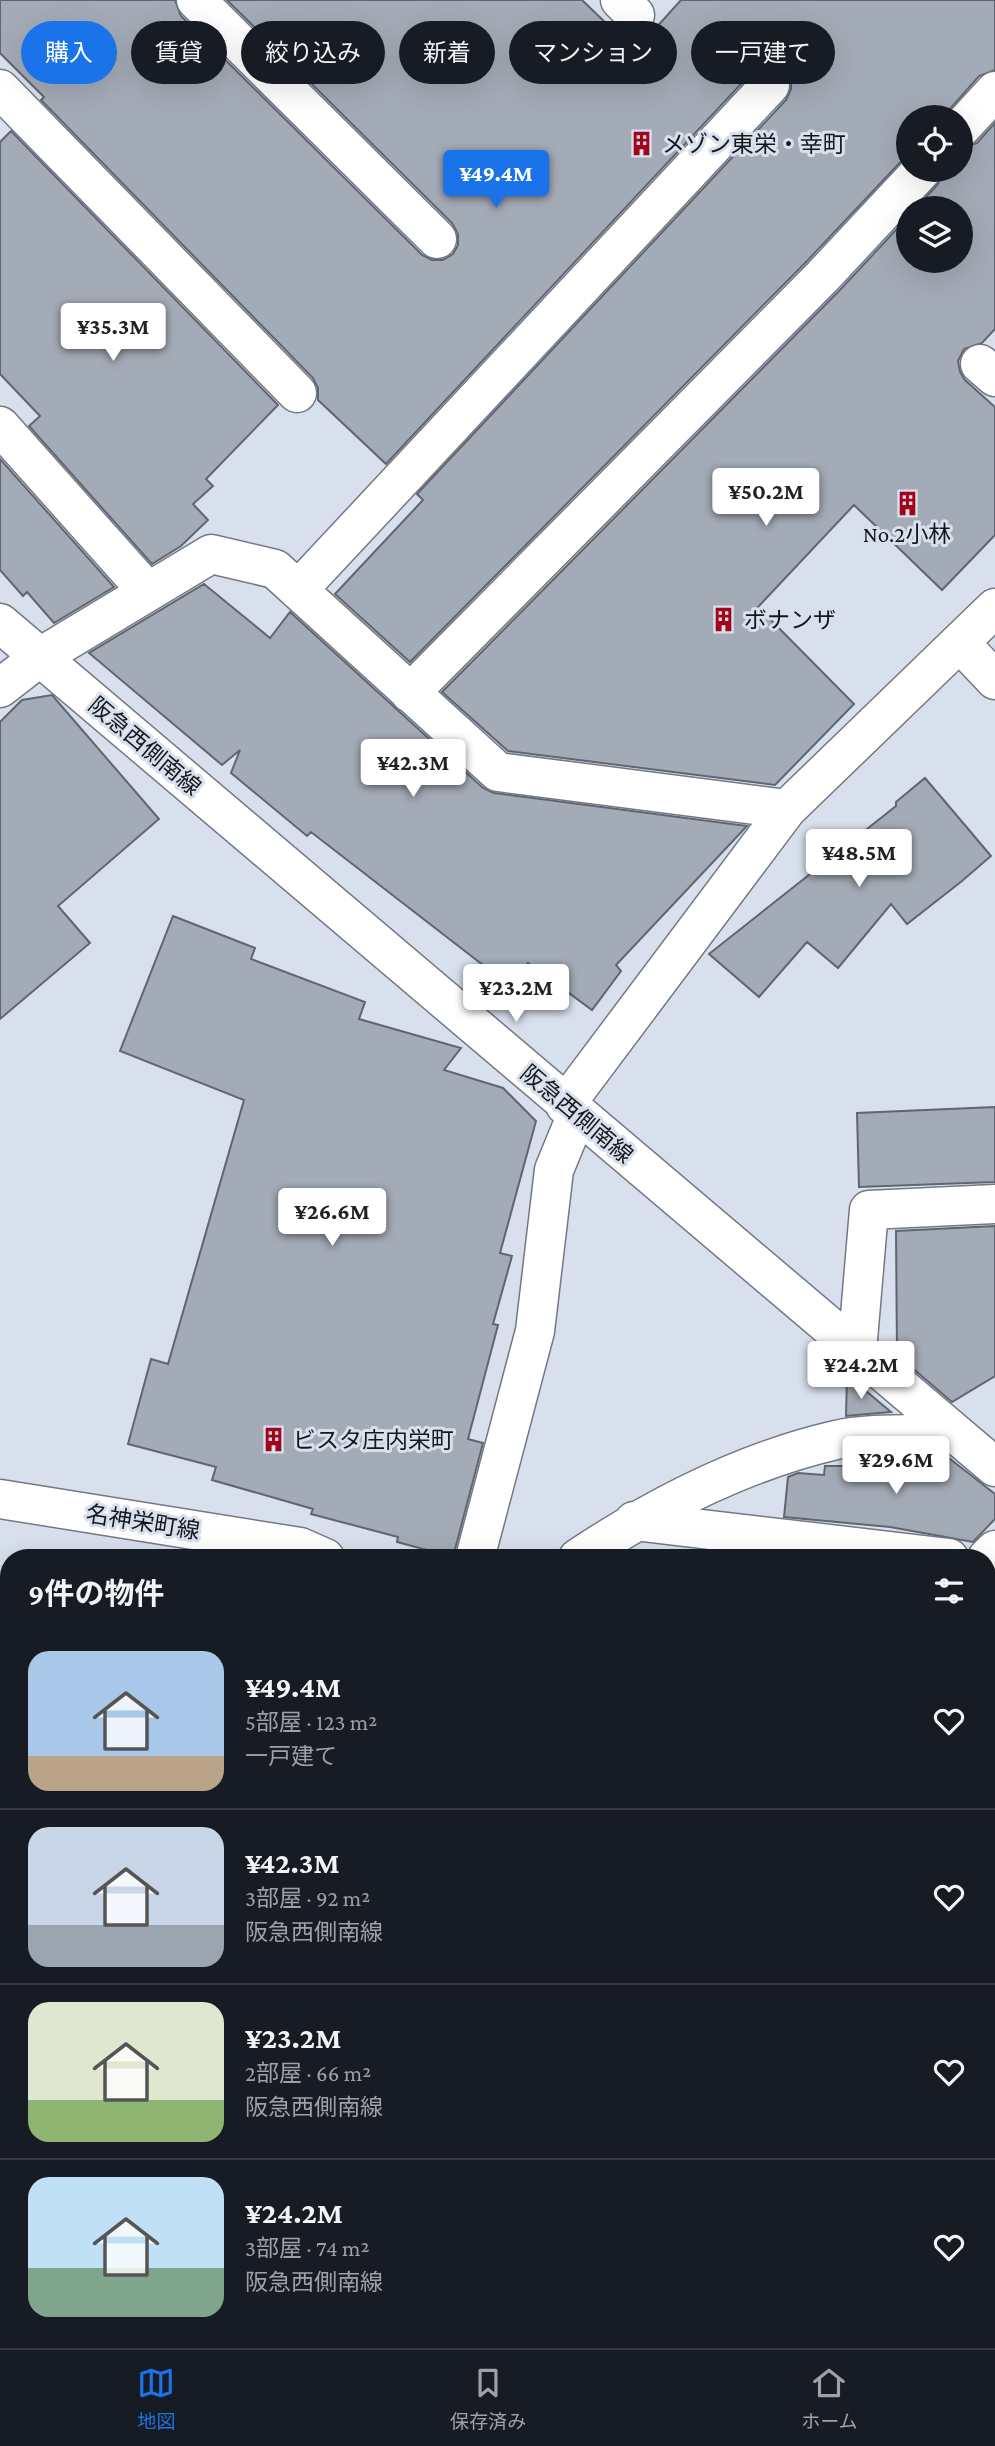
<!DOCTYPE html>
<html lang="ja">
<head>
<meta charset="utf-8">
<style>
	body { margin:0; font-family:"Crimson Pro","Noto Sans JP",serif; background:#20242c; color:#f1f3f6; height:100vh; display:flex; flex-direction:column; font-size:26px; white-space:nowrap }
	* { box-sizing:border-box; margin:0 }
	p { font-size:23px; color:#9ea1a6 }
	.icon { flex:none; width:38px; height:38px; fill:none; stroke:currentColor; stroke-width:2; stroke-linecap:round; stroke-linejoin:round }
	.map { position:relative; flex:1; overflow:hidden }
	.drawer { position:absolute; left:0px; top:1549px; width:996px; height:800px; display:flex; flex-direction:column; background:#171b24; border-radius:28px 28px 0 0; box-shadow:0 7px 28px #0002 }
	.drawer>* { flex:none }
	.guide { position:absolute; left:21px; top:21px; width:954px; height:63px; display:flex; gap:14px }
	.tools { position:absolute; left:896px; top:105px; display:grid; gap:14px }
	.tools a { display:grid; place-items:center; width:77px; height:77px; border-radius:50%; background:#171b24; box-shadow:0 7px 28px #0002; font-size:35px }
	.price { position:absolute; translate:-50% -60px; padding:0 16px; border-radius:7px; background:#fff; color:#222; font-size:23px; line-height:46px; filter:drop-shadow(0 2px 4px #0008) }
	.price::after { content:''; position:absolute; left:50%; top:42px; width:21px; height:16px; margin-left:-10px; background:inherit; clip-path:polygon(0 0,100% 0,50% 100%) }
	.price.selected { background:#1a73e8; color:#fff }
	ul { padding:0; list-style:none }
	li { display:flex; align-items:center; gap:21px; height:175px; padding:0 28px }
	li+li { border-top:2px solid #363941 }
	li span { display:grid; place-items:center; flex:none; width:196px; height:140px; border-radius:21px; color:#555 }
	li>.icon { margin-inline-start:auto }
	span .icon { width:84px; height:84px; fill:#fffc; stroke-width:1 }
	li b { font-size:30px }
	h2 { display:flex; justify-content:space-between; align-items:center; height:84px; padding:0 28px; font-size:30px }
	.tag { padding:0 24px; border-radius:32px; background:#171b24; box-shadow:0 7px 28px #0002; font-size:24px; line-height:63px }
	.tag.selected { background:#1a73e8; color:#fff }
	.tabs { display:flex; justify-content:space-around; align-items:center; height:98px; border-top:2px solid #363941; background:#171b24; font-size:19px; color:#9ea1a6 }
	.tabs a { display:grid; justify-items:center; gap:4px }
	.tabs .selected { color:#1a73e8 }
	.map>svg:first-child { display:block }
	.building { fill:#a3abb7; stroke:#5f6671; stroke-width:2 }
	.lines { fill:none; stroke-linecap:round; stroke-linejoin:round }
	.minor-casing { stroke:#727984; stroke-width:41 }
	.minor { stroke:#fff; stroke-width:38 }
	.labels { text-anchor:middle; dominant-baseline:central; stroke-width:6; stroke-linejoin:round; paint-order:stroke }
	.poi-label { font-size:23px; fill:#14171b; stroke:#d8e0ed; text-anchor:start }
	.street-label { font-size:23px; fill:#14171b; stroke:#d8e0ed }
</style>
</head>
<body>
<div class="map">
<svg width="995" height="2348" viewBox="0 0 995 2348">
	<rect width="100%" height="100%" fill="#d8e0ed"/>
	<path class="building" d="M0,0H175L181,16L422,255L432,260H443L453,254L458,245V234L452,223L227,0H582L635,51L681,0H995V70L979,76L943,117H908V154L807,261L410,662L335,594L423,500L417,494L786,100L791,89V78L784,69L774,64H763L754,70L386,464L318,400V388L313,378L41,100L44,97L0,53Z
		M995,123V329L982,343L964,349L958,361L960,372L965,380L995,407V535L942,590L854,505L758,607L854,704L775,785L508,751L442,692L839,291L908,217V261H961V208H916L938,184L943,170H961V149L977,143Z
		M11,131L278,405L206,479L213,486L193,504L208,520L181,546L152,564L29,426L40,416L0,374V142Z
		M0,459L114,587L54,623L27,592L23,596L0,570Z
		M204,584L270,638L290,612L483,788L494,793L747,826L616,965L621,971L592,1010L528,963L510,986L311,832L307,836L231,773L240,750L222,765L89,653Z
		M52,695L159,819L58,906L90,943L0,1019V722L22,700Z
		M925,778L991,856L962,881L907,924L891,904L838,968L807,942L759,997L709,954L896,806V802Z
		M173,916L255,948L251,959L365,1002L359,1019L461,1048L444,1070L503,1088L536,1121L500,1253L512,1256L493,1324L498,1325L468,1439L483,1443L453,1557L397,1542L398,1537L311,1514L313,1509L212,1480L216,1467L128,1444L151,1359L168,1364L244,1100L120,1051Z
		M995,1107V1182L859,1187L857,1113Z
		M995,1226V1376L952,1402L897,1355L896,1231Z
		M847,1375L891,1412L846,1416Z
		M945,1455L995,1494V1519L973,1542L890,1527L784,1517L788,1477L798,1473L824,1475L825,1466H844V1461L852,1459Z"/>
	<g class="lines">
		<defs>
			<path id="minor" d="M196,0L437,239
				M620,0L635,15
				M0,89L297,393
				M961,128L995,91
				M980,364L995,377
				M0,426L148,592
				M298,590L770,85
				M0,623L995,1467
				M961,644L995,680
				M0,688L40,657L211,554L275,569L498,772L787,809
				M410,693L823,276L922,170
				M565,1105L787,809L995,608
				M857,1351L869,1210L995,1204
				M0,1499L300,1547L325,1558
				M634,1521L949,1558
				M475,1558L535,1331L554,1170L577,1114
				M578,1558C655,1507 745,1461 836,1440C869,1432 919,1435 954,1433
				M987,1558L995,1550
				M987,1723H995
				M0,1917L9,1923
				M987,1955L995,1933
				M0,2089L9,2079
				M0,2225L9,2233
				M987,2325L995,2332
				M124,2340L133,2348
				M592,2340L600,2348"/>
		</defs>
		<use href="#minor" class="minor-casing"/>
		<use href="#minor" class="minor"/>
	</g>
	<defs>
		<symbol id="building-bare" viewBox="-9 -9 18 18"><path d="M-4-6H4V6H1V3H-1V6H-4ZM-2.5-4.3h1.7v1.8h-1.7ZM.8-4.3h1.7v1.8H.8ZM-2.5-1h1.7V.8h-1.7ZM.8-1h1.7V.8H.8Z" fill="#a2041c" stroke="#d8e0ed" stroke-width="2.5" paint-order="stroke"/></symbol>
	</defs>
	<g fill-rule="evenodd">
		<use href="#building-bare" x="624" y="126" width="35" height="35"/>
		<use href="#building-bare" x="890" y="486" width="35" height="35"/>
		<use href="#building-bare" x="706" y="602" width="35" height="35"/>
		<use href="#building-bare" x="256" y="1422" width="35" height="35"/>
	</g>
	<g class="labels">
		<g class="poi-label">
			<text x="662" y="144">メゾン東栄・幸町</text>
			<text x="907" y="534" text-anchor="middle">No.2小林</text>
			<text x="744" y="620">ボナンザ</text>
			<text x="293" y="1440">ビスタ庄内栄町</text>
		</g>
		<g class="street-label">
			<text transform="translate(145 746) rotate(40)">阪急西側南線</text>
			<text transform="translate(577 1114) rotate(40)">阪急西側南線</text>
			<text transform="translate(143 1522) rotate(9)">名神栄町線</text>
		</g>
	</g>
</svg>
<div class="tools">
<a><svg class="icon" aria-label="locate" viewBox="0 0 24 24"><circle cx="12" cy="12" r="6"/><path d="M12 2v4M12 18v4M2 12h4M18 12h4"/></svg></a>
<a><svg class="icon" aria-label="layers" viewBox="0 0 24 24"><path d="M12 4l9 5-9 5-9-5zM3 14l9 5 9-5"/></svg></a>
</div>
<b class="price selected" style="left:496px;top:210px">¥49.4M</b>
<b class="price" style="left:113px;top:363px">¥35.3M</b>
<b class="price" style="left:766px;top:528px">¥50.2M</b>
<b class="price" style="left:413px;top:799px">¥42.3M</b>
<b class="price" style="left:859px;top:889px">¥48.5M</b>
<b class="price" style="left:516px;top:1024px">¥23.2M</b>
<b class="price" style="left:332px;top:1248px">¥26.6M</b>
<b class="price" style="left:861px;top:1401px">¥24.2M</b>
<b class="price" style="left:896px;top:1496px">¥29.6M</b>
<div class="guide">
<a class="tag selected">購入</a>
<a class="tag">賃貸</a>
<a class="tag">絞り込み</a>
<a class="tag">新着</a>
<a class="tag">マンション</a>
<a class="tag">一戸建て</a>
</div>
<section class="drawer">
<h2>9件の物件<svg class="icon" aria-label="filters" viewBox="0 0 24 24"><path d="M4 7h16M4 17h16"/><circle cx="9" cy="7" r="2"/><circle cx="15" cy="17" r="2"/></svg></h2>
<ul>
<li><span style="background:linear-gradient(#a9c7e8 75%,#b9a48a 0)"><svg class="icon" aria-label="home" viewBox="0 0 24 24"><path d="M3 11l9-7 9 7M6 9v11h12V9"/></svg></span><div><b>¥49.4M</b><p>5部屋 · 123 m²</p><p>一戸建て</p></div><svg class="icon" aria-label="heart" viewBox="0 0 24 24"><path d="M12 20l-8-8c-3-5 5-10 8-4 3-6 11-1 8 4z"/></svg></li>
<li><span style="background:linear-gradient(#c9d6e8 70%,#9aa5b1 0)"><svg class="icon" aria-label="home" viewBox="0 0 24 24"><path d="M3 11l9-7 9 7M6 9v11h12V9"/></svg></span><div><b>¥42.3M</b><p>3部屋 · 92 m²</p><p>阪急西側南線</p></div><svg class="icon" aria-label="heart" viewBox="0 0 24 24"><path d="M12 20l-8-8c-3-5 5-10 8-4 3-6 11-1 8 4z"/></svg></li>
<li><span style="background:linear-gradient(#dfe7d0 70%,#8fb573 0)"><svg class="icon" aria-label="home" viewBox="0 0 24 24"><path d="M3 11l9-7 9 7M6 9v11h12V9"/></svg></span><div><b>¥23.2M</b><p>2部屋 · 66 m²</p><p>阪急西側南線</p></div><svg class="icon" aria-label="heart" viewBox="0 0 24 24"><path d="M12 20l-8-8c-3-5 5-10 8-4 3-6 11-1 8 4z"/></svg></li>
<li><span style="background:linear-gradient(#bfe0f5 65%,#7fa58c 0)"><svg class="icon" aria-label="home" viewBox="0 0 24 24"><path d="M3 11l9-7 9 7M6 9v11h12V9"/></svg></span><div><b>¥24.2M</b><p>3部屋 · 74 m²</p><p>阪急西側南線</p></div><svg class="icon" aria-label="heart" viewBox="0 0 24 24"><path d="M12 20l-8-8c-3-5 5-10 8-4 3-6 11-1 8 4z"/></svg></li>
</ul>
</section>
</div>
<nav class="tabs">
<a class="selected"><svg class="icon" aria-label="map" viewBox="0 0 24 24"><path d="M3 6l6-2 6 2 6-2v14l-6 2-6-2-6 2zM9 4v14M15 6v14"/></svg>地図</a>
<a><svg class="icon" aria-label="saved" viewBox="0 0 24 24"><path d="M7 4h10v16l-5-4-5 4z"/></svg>保存済み</a>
<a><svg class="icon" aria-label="home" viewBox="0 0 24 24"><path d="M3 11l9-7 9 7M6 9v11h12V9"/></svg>ホーム</a>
</nav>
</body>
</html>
